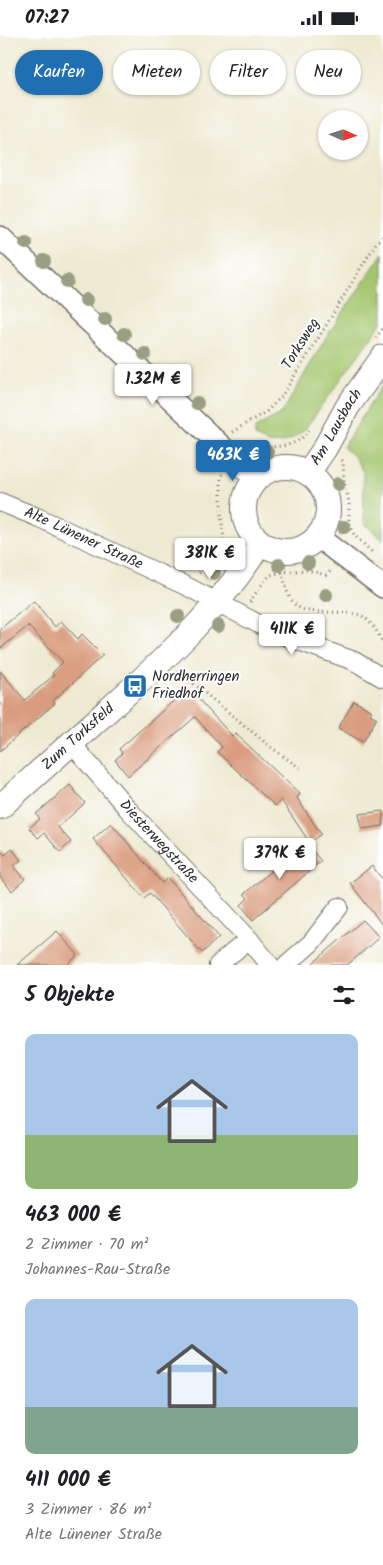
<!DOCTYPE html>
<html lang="de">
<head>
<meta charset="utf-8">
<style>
	body { margin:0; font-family:Kalam,sans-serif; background:#f6f6f6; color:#202124; height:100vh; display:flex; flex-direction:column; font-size:19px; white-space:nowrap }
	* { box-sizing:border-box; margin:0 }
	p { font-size:16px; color:#757577 }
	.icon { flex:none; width:28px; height:28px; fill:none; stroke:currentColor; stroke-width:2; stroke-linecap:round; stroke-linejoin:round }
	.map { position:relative; height:930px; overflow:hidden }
	.side { display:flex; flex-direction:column; background:#fff; flex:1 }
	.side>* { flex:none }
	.guide { position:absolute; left:15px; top:15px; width:354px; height:45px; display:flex; gap:10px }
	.needle { width:32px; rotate:93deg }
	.controls { position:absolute; left:318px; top:75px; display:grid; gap:10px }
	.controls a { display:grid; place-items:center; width:50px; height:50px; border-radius:50%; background:#fff; box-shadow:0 1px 4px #0004; font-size:25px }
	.price { position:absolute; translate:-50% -42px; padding:0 11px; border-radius:5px; background:#fff; color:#222; font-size:16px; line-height:32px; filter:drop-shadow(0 1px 2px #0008) }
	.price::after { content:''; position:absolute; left:50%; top:30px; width:15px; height:11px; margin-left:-8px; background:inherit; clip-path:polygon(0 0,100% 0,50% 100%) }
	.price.on { background:#1f6fb2; color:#fff }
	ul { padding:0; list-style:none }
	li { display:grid; align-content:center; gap:10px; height:265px; padding:0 25px }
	li span { display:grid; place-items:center; height:155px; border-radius:10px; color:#555 }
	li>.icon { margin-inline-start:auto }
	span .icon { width:90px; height:90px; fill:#fffc; stroke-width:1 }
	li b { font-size:21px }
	h2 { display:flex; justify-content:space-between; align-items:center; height:60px; padding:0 25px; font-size:21px }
	.chip { padding:0 18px; border-radius:22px; background:#fff; box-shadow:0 1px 4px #0004; font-size:18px; line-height:45px }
	.chip.on { background:#1f6fb2; color:#fff }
	.status { display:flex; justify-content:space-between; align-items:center; height:35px; padding:0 25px; background:#fff; direction:ltr }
	.status svg { height:14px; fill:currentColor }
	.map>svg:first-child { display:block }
	.green { fill:#a4c66e; stroke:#68784c }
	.building { fill:#d99c7e }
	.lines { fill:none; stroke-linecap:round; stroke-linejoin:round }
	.minor-casing { stroke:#6f6e65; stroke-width:20 }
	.tertiary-casing { stroke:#6f6e65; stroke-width:24 }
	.secondary-casing { stroke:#6f6e65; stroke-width:26 }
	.path { stroke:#6f6e65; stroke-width:3; stroke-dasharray:1 4; stroke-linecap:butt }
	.minor { stroke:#fff; stroke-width:18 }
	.tertiary { stroke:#fff; stroke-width:21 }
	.secondary { stroke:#fff; stroke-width:24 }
	.tree { fill:#9a9f83 }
	.labels { text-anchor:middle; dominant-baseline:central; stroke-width:4; stroke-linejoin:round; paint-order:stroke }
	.street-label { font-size:15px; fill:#2b2b2b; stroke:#fff }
	.poi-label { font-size:15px; fill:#2b2b2b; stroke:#fff; text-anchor:start }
</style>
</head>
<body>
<div class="status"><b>07:27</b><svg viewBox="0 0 49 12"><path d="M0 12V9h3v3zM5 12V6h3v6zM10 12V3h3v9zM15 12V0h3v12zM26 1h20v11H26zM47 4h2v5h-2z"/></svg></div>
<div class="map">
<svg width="383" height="930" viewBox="0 0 383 930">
	<rect width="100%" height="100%" fill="#fff"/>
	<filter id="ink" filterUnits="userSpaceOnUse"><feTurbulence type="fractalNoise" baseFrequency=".02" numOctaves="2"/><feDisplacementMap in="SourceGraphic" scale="10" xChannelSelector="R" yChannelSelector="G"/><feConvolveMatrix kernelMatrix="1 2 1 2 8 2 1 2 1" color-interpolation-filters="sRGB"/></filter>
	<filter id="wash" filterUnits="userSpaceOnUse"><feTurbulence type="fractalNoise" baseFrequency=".0096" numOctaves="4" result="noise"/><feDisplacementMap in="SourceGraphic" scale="20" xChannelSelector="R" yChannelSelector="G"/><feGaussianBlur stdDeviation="1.12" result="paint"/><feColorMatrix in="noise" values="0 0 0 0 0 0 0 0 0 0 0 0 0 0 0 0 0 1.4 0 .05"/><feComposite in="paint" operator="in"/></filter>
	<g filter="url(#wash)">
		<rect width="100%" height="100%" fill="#eeead2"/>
		<path class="green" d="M383,218V286L305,394C289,408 273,415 255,401V393L282,378L325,304Z
			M383,349V505L364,488L363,437L354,422L343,412Z"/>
		<g id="blocks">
			<path class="building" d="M34,566L55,592L61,586L78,604L82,599L103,620L53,666L55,668L0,716V636L25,665L54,640L52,638L63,627L28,591L0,614V594Z
				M192,657L232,701L235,698L300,759L297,763L321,799L310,808L281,765L275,771L217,717L222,712L195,682L128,741L115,725L122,718L119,714L178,662L182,666Z
				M354,666L372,676L370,679L377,683L363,707L338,693Z
				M70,750L85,768L58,792L71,807L60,817L44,798L38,803L29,793L40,784L36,779Z
				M383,776V791L362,794L359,779Z
				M111,788L162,848L168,843L219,902L202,918L150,858L144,863L93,804Z
				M305,807L321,826L253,885L241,870L248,863L244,859Z
				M12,814L21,825L14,831L25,844L12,856L0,842V815L5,820Z
				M372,831L383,845V891L350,848Z
				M363,885L379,902L357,922L347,930H311Z
				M57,896L78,920L67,930H17Z"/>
		</g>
	</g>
	<g filter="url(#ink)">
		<use href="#blocks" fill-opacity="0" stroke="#6f6e65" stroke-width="1"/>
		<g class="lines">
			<defs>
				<g id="minor">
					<path id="s1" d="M0,467L37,482L188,552L274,597L354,626L383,643"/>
					<path id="s2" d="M71,708L127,773L249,904L270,930"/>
					<path d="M218,930L249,904"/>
					<path d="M286,930L311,908L339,872"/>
				</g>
				<path id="tertiary" d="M0,202L256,444
					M318,502L383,552"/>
				<g id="secondary">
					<circle cx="286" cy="474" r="42"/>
					<path id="s3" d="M308,438L325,413L348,371L383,322"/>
					<path id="s4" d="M0,772C35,741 70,709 105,678C162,627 220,574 260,508"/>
				</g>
			</defs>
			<use href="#minor" class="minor-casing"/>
			<use href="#tertiary" class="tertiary-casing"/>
			<use href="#secondary" class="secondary-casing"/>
			<path class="path" d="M376,303L383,293
				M232,397L267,376L281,362L313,312L376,208L383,201
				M250,412L251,410C271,413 297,414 309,395
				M342,425L343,426L344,445L349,467V486L354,500L373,518
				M282,537C285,546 286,558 292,566C304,585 343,572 362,581C372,587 378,598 383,608
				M199,538L215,529L223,517L224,505L221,478V441L224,437
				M250,567L259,553L270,540L282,537L307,535L326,540L332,535
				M178,636L272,713L300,733"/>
			<use href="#minor" class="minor"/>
			<use href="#tertiary" class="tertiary"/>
			<use href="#secondary" class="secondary"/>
		</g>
		<g class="tree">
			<circle cx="26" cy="208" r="7"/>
			<circle cx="44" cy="226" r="7"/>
			<circle cx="67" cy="246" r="7"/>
			<circle cx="86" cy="265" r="7"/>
			<circle cx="105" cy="284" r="7"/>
			<circle cx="124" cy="299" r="7"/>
			<circle cx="145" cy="319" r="7"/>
			<circle cx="177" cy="350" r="7"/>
			<circle cx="197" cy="368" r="7"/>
			<circle cx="267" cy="417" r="7"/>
			<circle cx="338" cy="449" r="7"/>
			<circle cx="344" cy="492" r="7"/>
			<circle cx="308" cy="528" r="7"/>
			<circle cx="279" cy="530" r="7"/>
			<circle cx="214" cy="538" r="7"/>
			<circle cx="326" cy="560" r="7"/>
			<circle cx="178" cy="581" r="7"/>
			<circle cx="218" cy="591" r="7"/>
		</g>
	</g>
	<defs>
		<symbol id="bus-square" viewBox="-11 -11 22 22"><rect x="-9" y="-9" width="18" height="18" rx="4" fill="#1f6fb2" stroke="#fff"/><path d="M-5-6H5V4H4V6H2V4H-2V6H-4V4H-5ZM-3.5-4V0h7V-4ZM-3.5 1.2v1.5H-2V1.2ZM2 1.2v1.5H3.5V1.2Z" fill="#fff"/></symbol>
	</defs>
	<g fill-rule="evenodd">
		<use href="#bus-square" x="121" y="637" width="28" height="28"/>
	</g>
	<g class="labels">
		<g class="street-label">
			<text transform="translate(301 309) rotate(-58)">Torksweg</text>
			<text stroke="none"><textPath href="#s3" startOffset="54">Am Lausbach</textPath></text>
			<text stroke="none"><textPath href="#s1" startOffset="91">Alte Lünener Straße</textPath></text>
			<text stroke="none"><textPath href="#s4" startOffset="105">Zum Torksfeld</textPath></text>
			<text stroke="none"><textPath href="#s2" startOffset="132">Diesterwegstraße</textPath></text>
		</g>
		<g class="poi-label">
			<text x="152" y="642">Nordherringen<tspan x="152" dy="17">Friedhof</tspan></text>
		</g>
	</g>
</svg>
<div class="controls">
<a><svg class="needle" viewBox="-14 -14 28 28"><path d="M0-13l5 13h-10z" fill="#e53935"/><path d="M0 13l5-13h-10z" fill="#757577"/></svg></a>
</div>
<b class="price" style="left:153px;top:371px">1.32M €</b>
<b class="price on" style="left:233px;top:447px">463K €</b>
<b class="price" style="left:210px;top:545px">381K €</b>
<b class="price" style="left:292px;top:621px">411K €</b>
<b class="price" style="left:280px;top:845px">379K €</b>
<div class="guide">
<a class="chip on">Kaufen</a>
<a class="chip">Mieten</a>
<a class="chip">Filter</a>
<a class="chip">Neu</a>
</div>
</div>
<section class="side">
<h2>5 Objekte<svg class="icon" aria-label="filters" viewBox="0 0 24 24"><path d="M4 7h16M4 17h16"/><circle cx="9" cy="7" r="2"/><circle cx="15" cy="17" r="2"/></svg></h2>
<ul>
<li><span style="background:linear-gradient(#a9c7e8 65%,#8fb573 0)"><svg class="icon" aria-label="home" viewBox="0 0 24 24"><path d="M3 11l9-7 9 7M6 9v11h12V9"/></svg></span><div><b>463 000 €</b><p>2 Zimmer · 70 m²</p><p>Johannes-Rau-Straße</p></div></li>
<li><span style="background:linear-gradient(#a9c7e8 70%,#7fa58c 0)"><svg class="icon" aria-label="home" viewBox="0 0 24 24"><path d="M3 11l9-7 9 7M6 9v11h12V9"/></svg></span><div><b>411 000 €</b><p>3 Zimmer · 86 m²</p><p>Alte Lünener Straße</p></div></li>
</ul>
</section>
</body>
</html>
